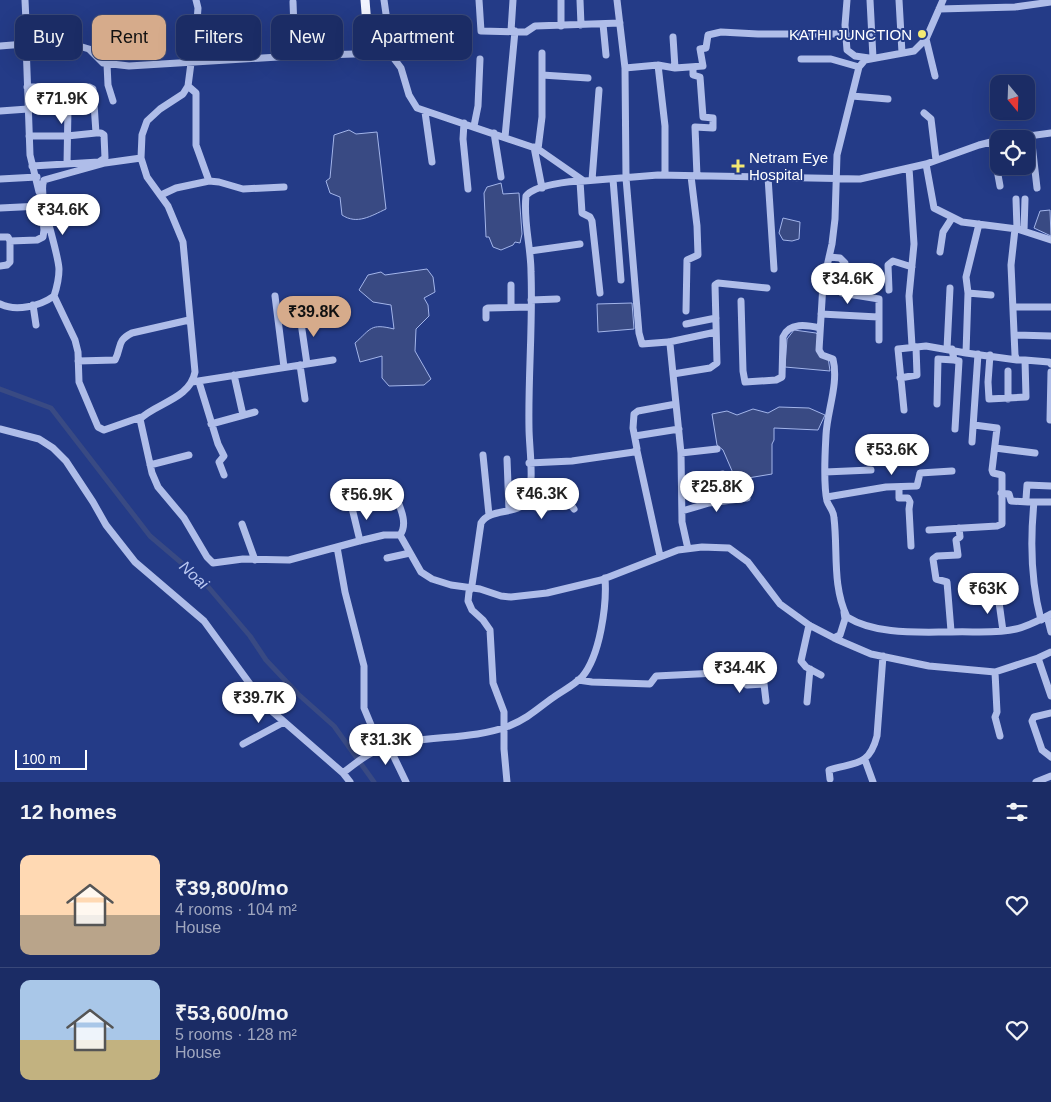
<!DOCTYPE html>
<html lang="en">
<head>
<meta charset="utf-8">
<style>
	body { margin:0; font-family:Helvetica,sans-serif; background:#24346b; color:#f1f3f6; height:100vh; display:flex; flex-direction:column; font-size:19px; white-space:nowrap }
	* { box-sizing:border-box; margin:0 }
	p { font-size:16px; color:#a0a7bf }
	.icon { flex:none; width:28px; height:28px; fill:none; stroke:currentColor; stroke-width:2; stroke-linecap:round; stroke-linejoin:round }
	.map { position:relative; height:782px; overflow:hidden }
	.sheet { display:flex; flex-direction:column; background:#1b2c65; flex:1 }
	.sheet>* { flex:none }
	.guide { position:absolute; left:15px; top:15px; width:500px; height:45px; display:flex; gap:10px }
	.needle { width:32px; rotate:161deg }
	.controls { position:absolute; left:990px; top:75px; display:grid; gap:10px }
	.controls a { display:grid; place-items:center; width:45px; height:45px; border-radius:10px; background:#1b2c65; box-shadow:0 5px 20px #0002,0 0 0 1px #394879; font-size:25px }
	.scale { position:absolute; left:15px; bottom:12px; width:72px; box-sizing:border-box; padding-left:5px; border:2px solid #fff; border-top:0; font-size:14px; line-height:18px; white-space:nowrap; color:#fff; -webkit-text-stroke:4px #243b87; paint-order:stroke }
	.price { position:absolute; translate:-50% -42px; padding:0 11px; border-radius:18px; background:#fff; color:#222; font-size:16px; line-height:32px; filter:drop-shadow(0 1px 2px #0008) }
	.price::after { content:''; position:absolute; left:50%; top:30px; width:15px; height:11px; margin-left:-8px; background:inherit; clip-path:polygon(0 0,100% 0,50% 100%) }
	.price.selected { background:#d6ab8b; color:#111 }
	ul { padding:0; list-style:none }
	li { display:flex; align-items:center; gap:15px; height:125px; padding:0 20px }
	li+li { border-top:1px solid #394879 }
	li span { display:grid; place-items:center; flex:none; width:140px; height:100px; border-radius:10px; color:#555 }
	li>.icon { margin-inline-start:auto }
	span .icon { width:60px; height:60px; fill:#fffc; stroke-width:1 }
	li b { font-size:21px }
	h2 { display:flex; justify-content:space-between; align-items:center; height:60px; padding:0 20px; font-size:21px }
	.pill { padding:0 18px; border-radius:10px; background:#1b2c65; box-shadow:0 5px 20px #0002,0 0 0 1px #394879; font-size:18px; line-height:45px }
	.pill.selected { background:#d6ab8b; color:#111 }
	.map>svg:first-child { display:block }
	.water { fill:#394a83; stroke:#a3b5ea }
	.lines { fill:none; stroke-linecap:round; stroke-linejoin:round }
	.canal { stroke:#394a83; stroke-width:5 }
	.minor { stroke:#afbde9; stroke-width:7 }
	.major { stroke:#f2f4fe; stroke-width:9 }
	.poi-dot { fill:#f4e972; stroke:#243b87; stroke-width:2 }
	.labels { text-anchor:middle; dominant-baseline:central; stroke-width:4; stroke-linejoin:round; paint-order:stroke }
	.poi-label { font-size:15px; fill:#fff; stroke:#243b87; text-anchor:end }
	.water-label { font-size:16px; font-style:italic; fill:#bbc8f1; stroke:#243b87 }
</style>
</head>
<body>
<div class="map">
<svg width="1051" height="782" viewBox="0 0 1051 782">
	<rect width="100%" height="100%" fill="#243b87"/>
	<path class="water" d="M349,130L356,134L377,132L386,209C371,216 357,225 342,215L340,197L330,193L326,181L330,178L334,135Z
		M501,183L503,194L519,193L522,234L520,243L515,242L513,245L501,250L493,247L489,237H486L484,193L487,187Z
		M1050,210L1051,236L1034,228L1040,211Z
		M783,218L800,222L799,239L792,241L783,240L779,233Z
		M427,269L433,277L435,292L424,298L428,305L429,316L416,329L415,351L431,379L424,385L389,386L382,378V356L360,362L355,343C371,329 370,323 394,329L391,305L373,302L359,290L368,275L381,272L385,275Z
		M632,303L634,329L598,332L597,304Z
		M794,330L816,333L821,338L822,354L828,357L830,371L785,367L787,339Z
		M779,407L809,408L825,415L818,430L774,428V440L772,444V474L736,480L723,450L717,445L712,414L727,411L737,415L753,409L768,413Z"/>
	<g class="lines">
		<path class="canal" d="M0,389L51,408L150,536L204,582L250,636L266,660L298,694L334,726L374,782"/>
		<path class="minor" d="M25,0L27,43
			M384,0L392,56L401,68L409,95L417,108L538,149L584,181L658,175L860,179L926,164L979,145L999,140
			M479,0L481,31L526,32L535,26L620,23
			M580,0L581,25
			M847,0L845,25L847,50L855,56L869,58
			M870,0L873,58
			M899,0L902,53
			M943,0L926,39L914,51L865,60L859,67L837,155L835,219L832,244L823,284L819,350L822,355L833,359C839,384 827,411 826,435C825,454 823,483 827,501C829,507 834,511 834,518C838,552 832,585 847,617C876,635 918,632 951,632C972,631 996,634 1016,629C1029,626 1039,620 1051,614
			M293,2L295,56
			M939,9L1015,7L1051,2
			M603,24L606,55
			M561,26V0
			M511,31L513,0
			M673,37L675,68
			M926,39L935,76
			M26,43L30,155L39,192
			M0,46L50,42L72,44L89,49L103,63L129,66L295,56L383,53L392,56
			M801,59H831L859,67
			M194,62L198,8L196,0
			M191,63L188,86L183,94L160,109L147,121L142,135L141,158L147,177L168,206L183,242L195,372C190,399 156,403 140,419L152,473L158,487L184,518L207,557L213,563L243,559L289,560L359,541L384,535H400L421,572L432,579L451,585L480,589L501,596L511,597L547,593L601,580L678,550L702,547L729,548L748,562L780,604L809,625L836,639L871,654L929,666L995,672L1038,658L1051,652
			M107,64L108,85L113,101
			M658,65L675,68L703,66L700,49L706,48L708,35L721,32L758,34H846
			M625,68L658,65L665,126V175
			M693,68V75L700,77L703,117L713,118V128L695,127L697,176
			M542,75L588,78
			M188,86L196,93V145L209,181
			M27,87H89L93,89L96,133H101L104,135L105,158L99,162L32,166
			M852,96L888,99
			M0,111L28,109
			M425,112L432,162
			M924,113L931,119L936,160
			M464,123L463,139L468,189
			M474,126L478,106L480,59
			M494,133L501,177
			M1031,135L1037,188
			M29,136H67L96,133
			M505,137L515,31
			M1007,139L1051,133
			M992,142L1000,186
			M534,147L542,188
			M538,149L542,117V53
			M67,164L68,108
			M926,164L934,208L962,222L1017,229L1051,240
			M909,168L914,244L909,296L912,346
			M768,177L774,269
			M0,179L37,177
			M613,179L621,280
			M592,180L599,90
			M580,181L582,213L590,217L592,221L600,293
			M161,195L176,188L209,181L219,182L243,189L284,187
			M1016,199L1017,229
			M0,208L41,206
			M979,224L966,277L968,293L966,353L1017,360
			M1024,231L1025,199
			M0,237H8L10,241L37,240L43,237L44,230L41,202
			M530,251L580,244
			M940,252L943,232L952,218
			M829,257L840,258L845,263L841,283L843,285L842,293L879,299V340
			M0,266L7,265L10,262V241
			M511,285V307
			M889,290L888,265L893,261L912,267
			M968,293L991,295
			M54,296L75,340L78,352L79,382L98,427L104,430L141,417
			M275,296L284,367
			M531,300L557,299
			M741,301L743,371L745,382L776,380L782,377L783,337C789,322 807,325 820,328
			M0,304C16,312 40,306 54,296C57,287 59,278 59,269C58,249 37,196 44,180L105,163L141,158
			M33,305L36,325
			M1013,307H1051
			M686,311L687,260L698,255L697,226L691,176
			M821,314L878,317
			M300,316L307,364
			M486,318V309L488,308L531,307
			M686,324L716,318
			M1015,335L1051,336
			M669,342L716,332
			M947,349L950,288
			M952,349L954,360L959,361L955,429
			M990,355L988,382L989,399L1026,397L1025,360H1017L1015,355L1011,265L1015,229
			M1025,360L1049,362L1051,364
			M78,361L115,360C122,347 116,341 132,333L189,320
			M300,365L305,399
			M673,374L710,368L717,363L715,285L718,283L767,288
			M234,375L243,415
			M900,378L917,375L916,347
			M192,382L333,360
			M199,382L218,444L224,456L219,462L224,475
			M1008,399V371
			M676,404L681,453L682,522L688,549
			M937,404L938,359L954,360
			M904,410L898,349L926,346L966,353
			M1050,420L1051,372
			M211,424L255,412
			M0,429L39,439L53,448L66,461L93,502L106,525L135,562L204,621L266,706L343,773L350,782
			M635,436L679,429
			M972,442L978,354
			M995,448L1035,453
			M637,451L660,556
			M681,453L717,449
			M483,455L489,515
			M507,459L509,510
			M529,463L572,461L634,452L637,449L633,428L634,414L638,411L676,404L670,344L668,342L642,344L639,333L626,178L625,68L617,0
			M150,465L189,455
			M825,472L871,470
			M682,483L723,474
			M1051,486L1027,485L1026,499L1028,502H1051
			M899,487V498H908L910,502L909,509L911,546
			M394,492C399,505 409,523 400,535
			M1001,493L1009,494L1011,501L1028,502
			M827,497L886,487L917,486L920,473L952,471
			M1034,502C1030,542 1031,582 1041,620
			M525,504L542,509L569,502L574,509
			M352,508L360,541
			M682,511L709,503L747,498
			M242,524L255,560
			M929,530L997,526L1002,524V475L993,473L992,470L997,428L974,425
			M337,547L345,592L364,666V708L381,749
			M387,558L410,553
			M998,595L1003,631
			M1047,616L1051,632
			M809,625L801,661L806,667L821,675
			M951,631L947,582L936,579L933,559L937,556L958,555L956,540L960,537L959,528
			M834,638L840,635L845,619L844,612
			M1038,658L1051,696
			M744,672L747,685L764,684L766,701
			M995,672L997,712L995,717L1000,736
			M578,680L592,682L650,684L656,676L758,671
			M807,702L810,669
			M1051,713L1034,717L1032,721L1042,750L1051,757
			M243,744L284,722
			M392,745L393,755L406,782
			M865,760L873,782
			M343,773C353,765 364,756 375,751C417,733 467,742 509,726C528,718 536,710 551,699C562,691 573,686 582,677C600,656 607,605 605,578
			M830,779L829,770C855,762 869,767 877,736L883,656
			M507,782L504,749V712L493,683L490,630L483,620L472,610L468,601L469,592L472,585L481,523C490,507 519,516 527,500C535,483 529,447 529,428C528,376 533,324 531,272C531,247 523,221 526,196C534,185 571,181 584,181
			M1036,782L1051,776"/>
		<path class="major" d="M365,0L367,25L366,54
			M360,53L362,36"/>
	</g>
	<g class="poi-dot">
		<circle cx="922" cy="34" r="5"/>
		<path d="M735.5 158.5h5v5h5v5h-5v5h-5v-5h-5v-5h5z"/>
	</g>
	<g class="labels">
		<g class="poi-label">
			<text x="912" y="34">KATHI JUNCTION</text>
			<text x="749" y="157" text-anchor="start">Netram Eye<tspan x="749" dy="17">Hospital</tspan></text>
		</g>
		<g class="water-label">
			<text transform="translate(194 575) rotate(43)">Noai</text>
		</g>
	</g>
</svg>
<div class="controls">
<a><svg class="needle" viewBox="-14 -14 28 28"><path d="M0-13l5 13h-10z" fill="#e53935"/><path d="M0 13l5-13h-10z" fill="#a0a7bf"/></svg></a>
<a><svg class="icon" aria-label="locate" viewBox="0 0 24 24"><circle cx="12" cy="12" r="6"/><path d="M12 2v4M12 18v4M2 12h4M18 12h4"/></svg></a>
</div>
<div class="scale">100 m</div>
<b class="price" style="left:62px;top:125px">₹71.9K</b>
<b class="price" style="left:63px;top:236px">₹34.6K</b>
<b class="price" style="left:848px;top:305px">₹34.6K</b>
<b class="price selected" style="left:314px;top:338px">₹39.8K</b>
<b class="price" style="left:892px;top:476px">₹53.6K</b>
<b class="price" style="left:717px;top:513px">₹25.8K</b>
<b class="price" style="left:542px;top:520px">₹46.3K</b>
<b class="price" style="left:367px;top:521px">₹56.9K</b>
<b class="price" style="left:988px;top:615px">₹63K</b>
<b class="price" style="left:740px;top:694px">₹34.4K</b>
<b class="price" style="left:259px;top:724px">₹39.7K</b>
<b class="price" style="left:386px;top:766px">₹31.3K</b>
<div class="guide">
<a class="pill">Buy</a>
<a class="pill selected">Rent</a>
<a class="pill">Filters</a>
<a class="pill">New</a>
<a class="pill">Apartment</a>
</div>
</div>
<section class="sheet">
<h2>12 homes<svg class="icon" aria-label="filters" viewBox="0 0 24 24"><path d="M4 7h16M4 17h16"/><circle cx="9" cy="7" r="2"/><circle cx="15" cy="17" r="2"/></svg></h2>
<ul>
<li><span style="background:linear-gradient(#ffd9b3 60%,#b9a48a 0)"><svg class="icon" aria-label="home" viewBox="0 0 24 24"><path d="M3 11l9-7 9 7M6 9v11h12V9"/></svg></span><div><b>₹39,800/mo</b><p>4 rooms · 104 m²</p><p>House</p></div><svg class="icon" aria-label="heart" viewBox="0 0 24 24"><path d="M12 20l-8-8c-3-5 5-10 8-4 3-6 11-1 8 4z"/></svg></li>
<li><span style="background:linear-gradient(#a9c7e8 60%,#c2b280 0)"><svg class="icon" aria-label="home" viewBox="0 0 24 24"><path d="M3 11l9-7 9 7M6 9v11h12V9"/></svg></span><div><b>₹53,600/mo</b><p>5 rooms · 128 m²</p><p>House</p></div><svg class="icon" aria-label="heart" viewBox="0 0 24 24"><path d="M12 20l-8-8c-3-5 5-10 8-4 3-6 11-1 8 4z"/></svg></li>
</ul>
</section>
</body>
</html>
